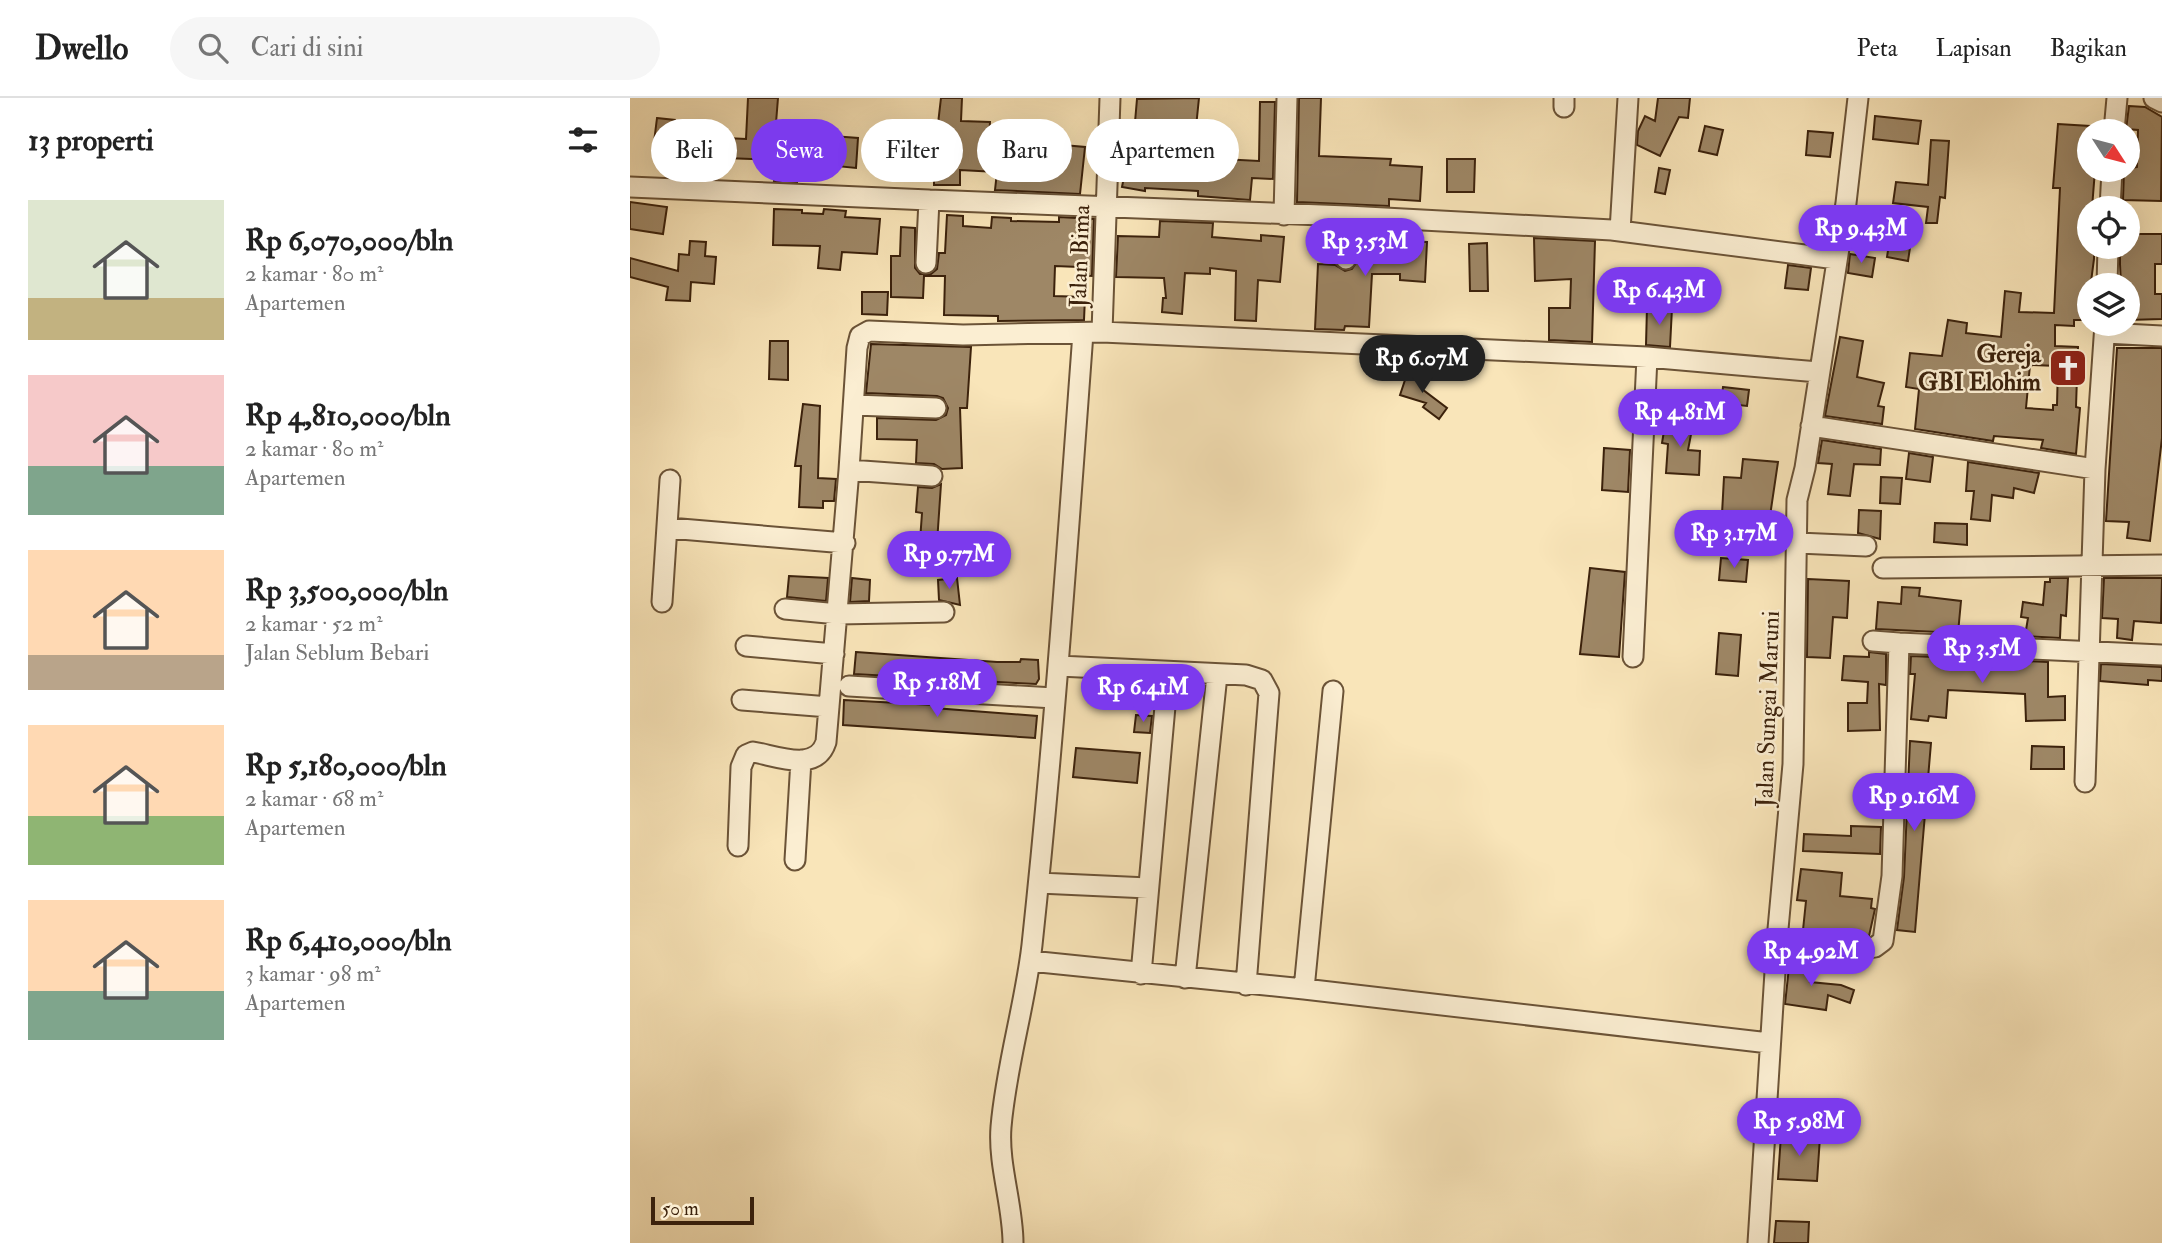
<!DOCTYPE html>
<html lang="id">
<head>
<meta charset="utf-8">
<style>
	body { margin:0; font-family:"IM FELL Double Pica",serif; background:#f6f6f6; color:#222; height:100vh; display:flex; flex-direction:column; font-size:26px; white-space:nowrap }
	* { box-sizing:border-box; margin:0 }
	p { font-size:23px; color:#767676 }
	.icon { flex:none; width:38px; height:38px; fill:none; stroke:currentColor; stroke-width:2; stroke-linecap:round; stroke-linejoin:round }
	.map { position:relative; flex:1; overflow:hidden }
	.sheet { display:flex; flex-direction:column; background:#fff; width:630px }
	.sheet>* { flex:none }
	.top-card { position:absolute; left:21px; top:21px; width:665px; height:63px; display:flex; gap:14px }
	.needle { width:46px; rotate:126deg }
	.fabs { position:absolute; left:1447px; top:21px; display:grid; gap:14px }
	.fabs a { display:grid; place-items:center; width:63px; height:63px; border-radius:50%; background:#fff; box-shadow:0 7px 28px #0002; font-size:35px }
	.scale { position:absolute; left:21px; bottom:18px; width:103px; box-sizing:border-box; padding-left:7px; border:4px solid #3c220c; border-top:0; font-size:19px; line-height:24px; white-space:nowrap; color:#3c220c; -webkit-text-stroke:5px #fbeed2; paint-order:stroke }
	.price { position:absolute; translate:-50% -60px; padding:0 16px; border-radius:24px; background:#7c3aed; color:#fff; font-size:23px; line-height:46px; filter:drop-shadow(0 2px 4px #0008) }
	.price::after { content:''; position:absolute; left:50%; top:42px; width:21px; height:16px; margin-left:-10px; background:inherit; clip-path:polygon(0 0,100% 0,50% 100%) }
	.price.selected { background:#222; color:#fff }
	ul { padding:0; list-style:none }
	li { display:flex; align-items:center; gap:21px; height:175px; padding:0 28px }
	li span { display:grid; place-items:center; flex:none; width:196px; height:140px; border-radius:0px; color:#555 }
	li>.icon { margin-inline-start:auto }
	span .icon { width:84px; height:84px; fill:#fffc; stroke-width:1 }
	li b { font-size:30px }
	h2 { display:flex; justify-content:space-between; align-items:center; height:84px; padding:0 28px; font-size:30px }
	.chip { padding:0 24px; border-radius:32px; background:#fff; box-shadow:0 7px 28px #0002; font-size:24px; line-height:63px }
	.chip.selected { background:#7c3aed; color:#fff }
	header { display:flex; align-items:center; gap:42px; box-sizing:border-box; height:98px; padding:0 35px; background:#fff; border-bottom:2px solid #e0e0e0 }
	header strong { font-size:33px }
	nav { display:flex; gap:38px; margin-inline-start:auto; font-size:24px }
	.search { width:490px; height:63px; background:#f6f6f6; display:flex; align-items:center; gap:18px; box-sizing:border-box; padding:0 24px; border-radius:38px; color:#767676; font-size:26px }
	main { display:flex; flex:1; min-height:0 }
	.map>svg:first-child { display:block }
	.building { fill:#9e8766; stroke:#3c220c; stroke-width:2; fill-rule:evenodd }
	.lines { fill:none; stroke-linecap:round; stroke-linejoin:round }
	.minor-casing { stroke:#6b5337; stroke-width:23 }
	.minor { stroke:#fbeed2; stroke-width:19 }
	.labels { text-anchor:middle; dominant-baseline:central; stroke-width:5; stroke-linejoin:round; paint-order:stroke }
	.street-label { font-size:24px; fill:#3c220c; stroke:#fbeed2 }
	.poi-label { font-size:24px; font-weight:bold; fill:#3c220c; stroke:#fbeed2; text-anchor:end }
</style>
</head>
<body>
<header>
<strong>Dwello</strong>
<div class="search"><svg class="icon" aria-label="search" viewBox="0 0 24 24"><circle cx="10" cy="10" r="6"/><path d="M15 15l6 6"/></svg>Cari di sini</div>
<nav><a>Peta</a><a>Lapisan</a><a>Bagikan</a></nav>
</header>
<main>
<section class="sheet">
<h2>13 properti<svg class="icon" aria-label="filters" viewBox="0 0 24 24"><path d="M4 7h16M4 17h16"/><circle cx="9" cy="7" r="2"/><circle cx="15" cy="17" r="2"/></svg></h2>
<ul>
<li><span style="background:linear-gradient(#dfe7d0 70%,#c2b280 0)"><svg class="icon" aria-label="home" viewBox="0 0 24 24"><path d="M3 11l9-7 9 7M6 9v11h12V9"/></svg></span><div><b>Rp 6,070,000/bln</b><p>2 kamar · 80 m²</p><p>Apartemen</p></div></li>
<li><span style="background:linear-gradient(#f6c9c9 65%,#7fa58c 0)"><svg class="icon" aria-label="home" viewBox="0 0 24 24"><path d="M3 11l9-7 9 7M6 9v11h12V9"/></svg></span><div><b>Rp 4,810,000/bln</b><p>2 kamar · 80 m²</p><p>Apartemen</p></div></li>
<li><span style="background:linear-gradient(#ffd9b3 75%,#b9a48a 0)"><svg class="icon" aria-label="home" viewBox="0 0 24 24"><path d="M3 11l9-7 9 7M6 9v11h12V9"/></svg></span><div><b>Rp 3,500,000/bln</b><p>2 kamar · 52 m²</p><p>Jalan Seblum Bebari</p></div></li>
<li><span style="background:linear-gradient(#ffd9b3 65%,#8fb573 0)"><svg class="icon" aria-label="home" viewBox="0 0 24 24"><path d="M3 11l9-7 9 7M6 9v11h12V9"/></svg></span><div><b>Rp 5,180,000/bln</b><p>2 kamar · 68 m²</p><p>Apartemen</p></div></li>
<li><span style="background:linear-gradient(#ffd9b3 65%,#7fa58c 0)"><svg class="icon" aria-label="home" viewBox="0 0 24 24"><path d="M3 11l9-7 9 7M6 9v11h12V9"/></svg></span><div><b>Rp 6,410,000/bln</b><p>3 kamar · 98 m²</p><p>Apartemen</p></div></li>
</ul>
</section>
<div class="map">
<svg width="1532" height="1145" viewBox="0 0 1532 1145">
	<rect width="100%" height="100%" fill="#f9e5b9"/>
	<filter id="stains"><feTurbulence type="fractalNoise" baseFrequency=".00286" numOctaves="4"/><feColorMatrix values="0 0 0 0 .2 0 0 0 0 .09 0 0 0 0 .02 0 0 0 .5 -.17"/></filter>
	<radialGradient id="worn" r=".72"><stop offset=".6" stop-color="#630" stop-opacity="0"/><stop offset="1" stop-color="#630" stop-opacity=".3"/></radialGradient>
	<path class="building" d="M118,0H148L143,62L96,60L97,40L116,41Z
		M311,0H332L331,23L360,24L359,42H368V53L410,59L411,45L455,49L450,96L365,92L367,74L330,72V87H304V74L262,72L264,41L306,43Z
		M569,0L565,39L550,38L546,73L569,74L571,42L592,43L591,61L629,63L630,4H645L643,81L622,80L620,102L568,98V93L515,90V93L492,89L496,69L501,70L503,35L491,34V23L505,24L507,1Z
		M669,0H691L689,58L761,61L760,67L792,69L790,103L759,101V108L667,104Z
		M1028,0H1060L1058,20L1049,19L1030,58L1007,47L1008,33L1015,18L1025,23Z
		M1499,8L1515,9L1532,19L1531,103L1493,102L1494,72L1507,69L1508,32L1496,31Z
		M1245,18L1291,23L1288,46L1243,41Z
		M27,20L45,22L42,46L24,44Z
		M1428,26L1460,28V72H1465L1462,110H1460V149H1464V161L1456,222H1444V228L1425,227V248L1448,249L1446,309L1450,310L1446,356L1411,350L1413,342L1364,338L1363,343L1285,331L1289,291L1276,289L1280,255L1312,258L1318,222L1337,225L1336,235L1371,239L1375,193L1391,195L1389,214L1424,215L1430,90H1423ZM1400,267L1428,268L1427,307H1423V312L1396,310Z
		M1075,28L1093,32L1087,57L1069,53Z
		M1178,33L1203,35L1200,59L1176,57Z
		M202,38L228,40L226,70L197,67L196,77L167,75V84L144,83L147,56L175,59L176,43L201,45Z
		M1301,42L1319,43L1315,100L1310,99L1307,125H1296L1298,109L1263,105L1266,84L1298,87Z
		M817,61H845L844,94H817Z
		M1029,70L1040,72L1035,96L1025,94Z
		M0,104L37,109L33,136L0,131Z
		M144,111L172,112V115L193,116L194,111L216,113L215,119L250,121L247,156L212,154L210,172L188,170L190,148L143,147Z
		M1227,113L1254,116L1252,139L1224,136Z
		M317,117L333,118V128L361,130L362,119L381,120V123L429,124V119L464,121L462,178L449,177V169L425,168L424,198L455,199L454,222L368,223V218L314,217L315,178H294L293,200L261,199V158H270L271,129L285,130V170L290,176H301L307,171L309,155H315Z
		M530,123L583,125L582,139L631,143V137L654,139L650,184L628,182L626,223L605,222L606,173L580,170V176L555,175L552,216L532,214L533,200H536L534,180L486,179L488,138L529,139Z
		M729,131L764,133V143L797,144L795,184L770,182V176H742L739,229L715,228L714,232L685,231L688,166L705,167L715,173L722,171L728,162Z
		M1498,136H1532V166H1525V196H1532V221L1498,222V187H1491L1490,166V149H1498Z
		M904,140L965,143L962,244L919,242V210H940L941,181L905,183Z
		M1260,140L1281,143L1278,163L1257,159Z
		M60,143L76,144L75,158L86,159L84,186L61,184L60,203L36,202L38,189L0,179V160L48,173L49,156L59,157Z
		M857,145L858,193H840L839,146Z
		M1220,156L1245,160L1242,179L1218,175Z
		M1158,167L1181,170L1178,192L1155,190Z
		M232,194H258L257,217L232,216Z
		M1017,209L1042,210L1040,249L1016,247Z
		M1210,239L1233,243L1227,279L1254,285L1248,308L1254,309L1252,326L1195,318Z
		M140,243H158V282L139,281Z
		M241,246L341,249L337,310H330L332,370L312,371L304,366L286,365L287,342L247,341V320L306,322L316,317L318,310L313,300L307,298L236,295Z
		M1487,250H1532V340L1520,443L1497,440L1499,424L1476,423Z
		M777,276L795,281L792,291L817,310L809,321L793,309L796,305L770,297Z
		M1093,289L1119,292L1117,308L1091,305Z
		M173,306L190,308L188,380L206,381L204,403H193V410L169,409L171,368H165Z
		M1036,321L1063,326L1058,352L1070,353L1069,377L1036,375L1038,346L1032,345Z
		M1192,342L1251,351L1250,367L1224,366L1220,398L1198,396L1202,366L1188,365Z
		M974,350L1000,352L998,394L972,392Z
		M1279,355L1303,359L1300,384L1276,381Z
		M1113,361L1148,364L1140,418L1092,416L1094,379L1111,380Z
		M1338,364L1409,375L1404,395L1384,390L1383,400L1362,397L1360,423L1341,421L1344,393H1336Z
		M1251,379L1272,380L1270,406L1250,405Z
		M311,386L307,445L290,443L292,415L286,414L288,389L302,390Z
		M1229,412L1251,413L1250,441L1228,435Z
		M1305,425L1337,426V447L1304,444Z
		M1091,460L1118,462L1116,484L1089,482Z
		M960,470L995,474L989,559L950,556Z
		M159,478L198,480L196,503L157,499Z
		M222,480L240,482L239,503L220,504Z
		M327,480L330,507L309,502L308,482Z
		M1420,480H1438L1436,518L1431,517L1430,540L1395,538L1398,520L1391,519L1393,504L1413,507L1415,484H1420Z
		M1474,480H1532L1531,525L1504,523L1502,542L1487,540L1488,521L1472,520Z
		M1178,481L1219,483L1217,520L1203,519L1200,560L1177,559Z
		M1272,489L1290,490L1289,498L1331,503L1328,535L1246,531L1248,504L1271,506Z
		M1089,535L1111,537L1108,578L1086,576Z
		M226,554L367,564H390L391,561L408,562L409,581L406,586L386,585L224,576Z
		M1239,554L1256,556V587L1249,586L1250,632L1218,633V605H1237L1238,584L1212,582L1214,558L1239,559Z
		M1281,558L1418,564V599L1435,598V622L1396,623L1395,596L1318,592L1316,620L1299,618L1298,623L1281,621L1285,576H1280Z
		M1471,566L1532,569V583L1518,582V587L1470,583Z
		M496,583L519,585L516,609L493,606Z
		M214,602L304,607V610L407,618L405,640L213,627Z
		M506,617L522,618L520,635L504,634Z
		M1280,643L1301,645L1285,834L1267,832L1274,779Z
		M1402,648L1434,649V671H1401Z
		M446,650L510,655L507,685L443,679Z
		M1221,728L1251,729L1250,756L1173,753L1174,736L1221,738Z
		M1171,771L1212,775L1210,798L1242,801L1241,810L1245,811L1239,838L1173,832L1176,803L1167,802Z
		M1160,860L1183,863L1180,884L1211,887L1224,892L1220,905L1198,897L1196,912L1155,906Z
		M1151,1037L1190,1039L1187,1083L1148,1081Z
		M1146,1123L1179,1124L1178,1145H1144Z"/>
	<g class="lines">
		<defs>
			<path id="minor" d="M1524,0L1532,4
				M934,9V0
				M1484,33L1487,0
				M0,89L299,102
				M1480,110L1482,72
				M654,117L657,0
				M717,118L982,132L1206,161
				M990,133L998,0
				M296,165L299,102L717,118L716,161
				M1477,187L1478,149
				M472,234L480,0
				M1475,235L1532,238
				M224,307L306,310
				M1181,328L1465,371
				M302,378L219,372L227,250L230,238L239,233L333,237L472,234L1017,259L1188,274
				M39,430L215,445
				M1168,445L1236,448
				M1253,470L1532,467
				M32,504L40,382
				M155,511L208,516L314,514
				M1243,543L1269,545
				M116,548L204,556
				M1003,559L1017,259
				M429,568L616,577L632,582L639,595L616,887
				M219,588L424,600
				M112,602L199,609
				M1455,684L1465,371L1475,226
				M108,748L111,669L116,657L123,654C147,658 186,675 196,644L219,372
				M165,762L171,662
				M409,785L518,790
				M1147,842L1232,851L1245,849L1253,843L1262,778L1269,545L1532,557
				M400,863L674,891L1139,945
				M511,876L538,575
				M555,880L587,577
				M674,891L703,593
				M383,1145C383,1107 368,1067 371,1029C376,968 395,908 402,847C424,643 438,439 453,235
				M1128,1145L1147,842L1163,666L1167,402L1175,370L1216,105L1228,0"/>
		</defs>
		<use href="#minor" class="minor-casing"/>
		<use href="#minor" class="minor"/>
	</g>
	<defs>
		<symbol id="church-square" viewBox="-11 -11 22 22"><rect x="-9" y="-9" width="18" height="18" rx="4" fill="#8f2418" stroke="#fbeed2"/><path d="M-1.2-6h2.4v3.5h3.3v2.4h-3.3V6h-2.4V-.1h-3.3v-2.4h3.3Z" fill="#fff"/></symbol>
	</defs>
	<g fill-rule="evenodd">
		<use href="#church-square" x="1416" y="248" width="44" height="44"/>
	</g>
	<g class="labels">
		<g class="street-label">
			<text transform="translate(450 158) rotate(-88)">Jalan Bima</text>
			<text transform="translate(1138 611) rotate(-88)">Jalan Sungai Maruni</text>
		</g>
		<g class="poi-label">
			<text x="1411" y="256">Gereja<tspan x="1411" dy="28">GBI Elohim</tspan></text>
		</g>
	</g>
	<rect width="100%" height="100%" filter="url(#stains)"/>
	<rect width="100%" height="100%" fill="url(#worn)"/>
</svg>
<div class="fabs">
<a><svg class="needle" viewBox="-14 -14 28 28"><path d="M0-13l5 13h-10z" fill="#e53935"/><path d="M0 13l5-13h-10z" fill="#767676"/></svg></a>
<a><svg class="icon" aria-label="locate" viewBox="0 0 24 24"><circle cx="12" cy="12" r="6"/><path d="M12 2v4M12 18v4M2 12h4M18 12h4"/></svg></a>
<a><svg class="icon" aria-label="layers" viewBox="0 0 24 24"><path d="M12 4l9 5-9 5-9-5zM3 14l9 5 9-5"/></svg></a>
</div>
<div class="scale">50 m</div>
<b class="price" style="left:1231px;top:167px">Rp 9.43M</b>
<b class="price" style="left:735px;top:180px">Rp 3.53M</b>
<b class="price" style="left:1029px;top:229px">Rp 6.43M</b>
<b class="price selected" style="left:792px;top:297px">Rp 6.07M</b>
<b class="price" style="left:1050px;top:351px">Rp 4.81M</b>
<b class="price" style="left:1104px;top:472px">Rp 3.17M</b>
<b class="price" style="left:319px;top:493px">Rp 9.77M</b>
<b class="price" style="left:1352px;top:587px">Rp 3.5M</b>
<b class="price" style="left:307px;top:621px">Rp 5.18M</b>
<b class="price" style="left:513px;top:626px">Rp 6.41M</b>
<b class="price" style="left:1284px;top:735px">Rp 9.16M</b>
<b class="price" style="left:1181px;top:890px">Rp 4.92M</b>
<b class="price" style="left:1169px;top:1060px">Rp 5.98M</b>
<div class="top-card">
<a class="chip">Beli</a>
<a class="chip selected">Sewa</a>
<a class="chip">Filter</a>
<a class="chip">Baru</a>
<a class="chip">Apartemen</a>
</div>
</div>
</main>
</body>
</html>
